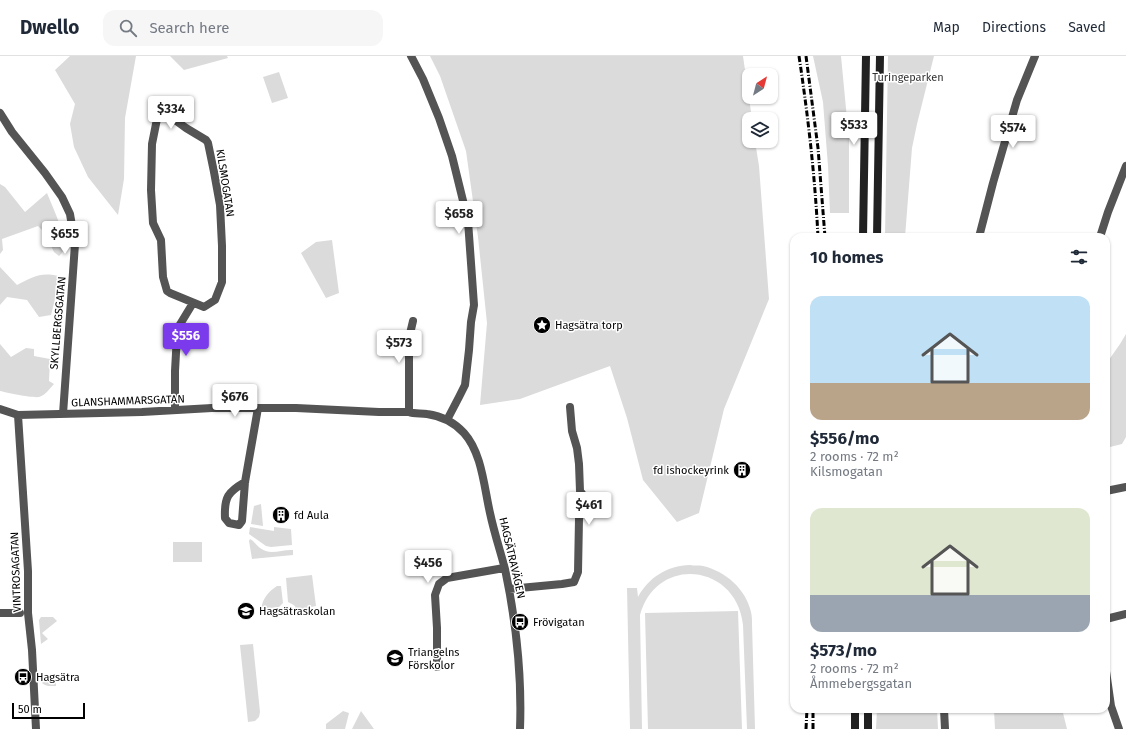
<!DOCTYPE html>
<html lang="en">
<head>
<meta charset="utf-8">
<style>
	body { margin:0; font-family:"Fira Sans",sans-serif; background:#f6f6f7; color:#1f2937; height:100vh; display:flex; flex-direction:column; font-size:15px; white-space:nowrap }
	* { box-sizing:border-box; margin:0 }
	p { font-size:13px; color:#747a83 }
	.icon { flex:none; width:22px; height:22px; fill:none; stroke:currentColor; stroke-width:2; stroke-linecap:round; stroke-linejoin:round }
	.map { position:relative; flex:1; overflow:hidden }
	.sheet { position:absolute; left:790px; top:177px; width:320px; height:480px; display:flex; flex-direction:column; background:#fff; border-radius:12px; box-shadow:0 1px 3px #0004 }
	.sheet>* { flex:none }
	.needle { width:26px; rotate:36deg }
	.tools { position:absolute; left:742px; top:12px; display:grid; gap:8px }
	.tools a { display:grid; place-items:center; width:36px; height:36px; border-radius:8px; background:#fff; box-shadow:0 1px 3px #0004; font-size:20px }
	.scale { position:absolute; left:12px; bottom:10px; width:73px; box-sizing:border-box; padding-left:4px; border:2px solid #000; border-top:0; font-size:11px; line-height:14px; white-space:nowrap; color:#000; -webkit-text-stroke:3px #fff; paint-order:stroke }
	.price { position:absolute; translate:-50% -34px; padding:0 9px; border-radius:4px; background:#fff; color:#222; font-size:13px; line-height:26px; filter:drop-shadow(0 1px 2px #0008) }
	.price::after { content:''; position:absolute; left:50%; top:24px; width:12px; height:9px; margin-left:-6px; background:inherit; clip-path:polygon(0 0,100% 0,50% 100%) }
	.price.active { background:#7c3aed; color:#fff }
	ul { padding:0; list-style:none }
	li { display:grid; align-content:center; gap:8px; height:212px; padding:0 20px }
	li span { display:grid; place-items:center; height:124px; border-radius:12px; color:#555 }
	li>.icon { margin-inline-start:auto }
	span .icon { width:72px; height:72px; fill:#fffc; stroke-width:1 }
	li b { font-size:17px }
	h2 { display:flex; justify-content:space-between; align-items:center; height:48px; padding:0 20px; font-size:17px }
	header { display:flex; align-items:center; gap:24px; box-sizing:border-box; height:56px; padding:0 20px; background:#fff; border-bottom:1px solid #e0e1e3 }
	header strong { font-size:19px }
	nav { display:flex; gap:22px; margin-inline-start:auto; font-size:14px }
	.search { width:280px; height:36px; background:#f6f6f7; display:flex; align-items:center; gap:10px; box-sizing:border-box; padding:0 14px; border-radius:12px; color:#747a83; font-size:15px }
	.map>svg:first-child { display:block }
	.green { fill:#dbdbdb }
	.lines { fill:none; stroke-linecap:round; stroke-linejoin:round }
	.street { stroke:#545454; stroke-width:8 }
	.secondary { stroke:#212121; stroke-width:8 }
	.rail { stroke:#000; stroke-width:3; stroke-dasharray:6 2 1 2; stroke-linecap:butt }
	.labels { text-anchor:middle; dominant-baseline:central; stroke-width:3; stroke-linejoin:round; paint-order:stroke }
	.park-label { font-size:11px; fill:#323232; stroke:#fff }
	.street-label { font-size:11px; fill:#000; stroke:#fff }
	.poi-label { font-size:11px; fill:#000; stroke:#fff; text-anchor:start }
</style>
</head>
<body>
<header>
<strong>Dwello</strong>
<div class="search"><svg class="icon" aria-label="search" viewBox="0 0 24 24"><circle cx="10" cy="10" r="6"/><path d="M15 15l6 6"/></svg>Search here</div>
<nav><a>Map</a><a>Directions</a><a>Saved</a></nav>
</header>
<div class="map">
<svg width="1126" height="673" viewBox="0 0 1126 673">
	<rect width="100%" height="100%" fill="#fff"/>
	<path class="green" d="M70,0H136L125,62L124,123L118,159L88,121L74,91L70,68L75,48L55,14Z
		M170,0H227L228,2L184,14Z
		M430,0H743L752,63H749V85H755L759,110L769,243L724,353L699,457L677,466L643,424L627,362L610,310L520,343L480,349L487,267L478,181L466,95L440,20Z
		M813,0H841L849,84V157H830L828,110L823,46Z
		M888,0H934L917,68L912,92L905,181H885Z
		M279,16L288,42L272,47L263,21Z
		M0,128L5,131L25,156L47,137C52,150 68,182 63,195C62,197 61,198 59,200L54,196L44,176L38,170L2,183L3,194L0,198Z
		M332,184L339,237L326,242L301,197L316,186Z
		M0,211L17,229C33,221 40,216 58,220L55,243L51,259L39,261L27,244L7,241L0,249Z
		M1126,278V381L1122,388L1106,392V308L1120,288Z
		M0,288L11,301L26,292L34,293V300L50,303L49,325L54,328C50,332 46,339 39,341C32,342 8,337 0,335Z
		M261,448L263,470L251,468L254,450Z
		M250,471L274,475V471L291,473L292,489L271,491L266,490L249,478Z
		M250,483C254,485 256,489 260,492C270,500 282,493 293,494V499L252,503L249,485Z
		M173,486H202V506H173Z
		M690,509C694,510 699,509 703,510C725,515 746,533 751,556C752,560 752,564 752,568L755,673H747L743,569C737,508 657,498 640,559L642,673H630L627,532H637L638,541C649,521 667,510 690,509Z
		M312,519L316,550L311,551V554L296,555L295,550L292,548L288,546L286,522Z
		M277,530H281L283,547L279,551L261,553C263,542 268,536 277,530Z
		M738,555L742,673H648L645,557Z
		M41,561H53L57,565L42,577L48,583L41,588L39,564Z
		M253,588L260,656L259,661L255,665L248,666L240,589Z
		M47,621H53L56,626V630C51,630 46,631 42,627V622Z
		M877,653H937L938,673H876Z
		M994,653H1062L1067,673H995Z
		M343,655L349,657L345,673H326V668Z
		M361,655L374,673H352Z"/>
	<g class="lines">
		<path class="street" d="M411,0L423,23L439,62L452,100L468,165L474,249L471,266L469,294L465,329L459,341L447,364
			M0,57L12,76L45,117L62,141L70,158L75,188L63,358
			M161,58H167L186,72L206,84L208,87L214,116L220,149L222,190V226L215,244L204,251L170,237L167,235L163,221L161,184L153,167L151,134L152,88L157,63Z
			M979,181L993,127L1017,44L1035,0
			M1100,181L1108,156L1126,110
			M0,353L18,359L142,356L212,352H296L379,356H409C414,358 421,357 427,358C441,360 454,366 464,377C482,397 484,431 490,457C494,476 500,494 505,513C516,565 522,619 520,673
			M175,354V315L177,279L179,270L193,247
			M409,356V282L413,265
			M18,359L28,515V557L32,594L36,673
			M245,426C228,436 224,441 225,462L229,467L239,469L242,465L245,426L258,352
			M1106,435L1126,431
			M509,533L562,528L574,526L578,516L579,463L583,439L580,435L579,408L577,392L572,375L570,351
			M0,557H20
			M1106,563L1126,558
			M437,611V572L435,539L439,528L447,522L504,512
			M1106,615L1111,650L1119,673
			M944,653L945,673"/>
		<path class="secondary" d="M863,181L866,0
			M877,181L880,0
			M855,673V653
			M868,673V653"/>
		<path class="rail" d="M799,0C808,60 815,120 818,181
			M806,0L818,92L825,181
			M806,673L807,653
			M813,673V653"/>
	</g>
	<defs>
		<symbol id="sight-disc" viewBox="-11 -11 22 22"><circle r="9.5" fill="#000" stroke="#fff"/><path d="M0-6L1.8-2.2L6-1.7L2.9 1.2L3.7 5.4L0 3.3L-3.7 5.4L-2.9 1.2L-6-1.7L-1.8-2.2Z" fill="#fff"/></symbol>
		<symbol id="building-disc" viewBox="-11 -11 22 22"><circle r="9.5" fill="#000" stroke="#fff"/><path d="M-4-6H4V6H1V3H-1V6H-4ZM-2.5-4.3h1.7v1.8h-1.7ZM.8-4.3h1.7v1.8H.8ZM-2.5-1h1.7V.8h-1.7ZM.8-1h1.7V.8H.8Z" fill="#fff"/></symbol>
		<symbol id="school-disc" viewBox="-11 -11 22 22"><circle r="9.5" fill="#000" stroke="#fff"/><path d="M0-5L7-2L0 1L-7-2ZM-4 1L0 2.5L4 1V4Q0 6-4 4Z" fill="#fff"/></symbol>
		<symbol id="bus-disc" viewBox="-11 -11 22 22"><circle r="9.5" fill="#000" stroke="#fff"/><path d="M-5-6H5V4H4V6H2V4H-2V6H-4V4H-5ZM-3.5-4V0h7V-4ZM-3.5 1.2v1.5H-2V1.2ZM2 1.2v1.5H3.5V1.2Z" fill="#fff"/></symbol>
	</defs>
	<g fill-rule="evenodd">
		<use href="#sight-disc" x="532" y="259" width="20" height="20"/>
		<use href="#building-disc" x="732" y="404" width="20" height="20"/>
		<use href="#building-disc" x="271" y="449" width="20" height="20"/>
		<use href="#school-disc" x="236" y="545" width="20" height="20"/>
		<use href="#bus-disc" x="510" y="556" width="20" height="20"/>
		<use href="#school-disc" x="385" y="592" width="20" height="20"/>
		<use href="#bus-disc" x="13" y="611" width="20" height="20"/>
	</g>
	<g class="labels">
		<g class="park-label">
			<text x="908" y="21">Turingeparken</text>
		</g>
		<g class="street-label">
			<text transform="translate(225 127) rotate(81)">KILSMOGATAN</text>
			<text transform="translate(58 267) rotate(-85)">SKYLLBERGSGATAN</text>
			<text transform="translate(128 345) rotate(-2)">GLANSHAMMARSGATAN</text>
			<text transform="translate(512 502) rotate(77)">HAGSÄTRAVÄGEN</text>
			<text transform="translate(16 516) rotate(-92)">VINTROSAGATAN</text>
		</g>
		<g class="poi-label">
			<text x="555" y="269">Hagsätra torp</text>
			<text x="729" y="414" text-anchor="end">fd ishockeyrink</text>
			<text x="294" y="459">fd Aula</text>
			<text x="259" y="555">Hagsätraskolan</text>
			<text x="533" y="566">Frövigatan</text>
			<text x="408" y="596">Triangelns<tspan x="408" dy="13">Förskolor</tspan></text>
			<text x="36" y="621">Hagsätra</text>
		</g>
	</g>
</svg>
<div class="tools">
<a><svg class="needle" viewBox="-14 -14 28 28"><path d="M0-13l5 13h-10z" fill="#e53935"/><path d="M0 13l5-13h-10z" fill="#747a83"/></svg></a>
<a><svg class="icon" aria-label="layers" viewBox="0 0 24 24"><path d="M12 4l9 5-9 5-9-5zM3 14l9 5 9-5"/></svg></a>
</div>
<div class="scale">50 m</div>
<b class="price" style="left:171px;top:74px">$334</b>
<b class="price" style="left:854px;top:90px">$533</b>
<b class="price" style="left:1013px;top:93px">$574</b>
<b class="price" style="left:459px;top:179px">$658</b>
<b class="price" style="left:65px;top:199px">$655</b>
<b class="price active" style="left:186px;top:301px">$556</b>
<b class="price" style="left:399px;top:308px">$573</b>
<b class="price" style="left:235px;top:362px">$676</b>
<b class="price" style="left:589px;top:470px">$461</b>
<b class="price" style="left:428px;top:528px">$456</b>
<section class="sheet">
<h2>10 homes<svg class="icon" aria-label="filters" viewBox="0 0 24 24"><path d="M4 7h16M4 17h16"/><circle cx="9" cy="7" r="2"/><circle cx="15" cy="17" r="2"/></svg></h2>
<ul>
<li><span style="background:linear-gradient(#bfe0f5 70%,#b9a48a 0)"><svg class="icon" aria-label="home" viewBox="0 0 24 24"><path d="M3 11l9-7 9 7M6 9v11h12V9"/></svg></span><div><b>$556/mo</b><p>2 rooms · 72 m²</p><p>Kilsmogatan</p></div></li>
<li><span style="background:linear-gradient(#dfe7d0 70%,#9aa5b1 0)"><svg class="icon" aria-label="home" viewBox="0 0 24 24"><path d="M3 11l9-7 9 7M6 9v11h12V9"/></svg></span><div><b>$573/mo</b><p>2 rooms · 72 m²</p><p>Åmmebergsgatan</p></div></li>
</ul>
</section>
</div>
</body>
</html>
